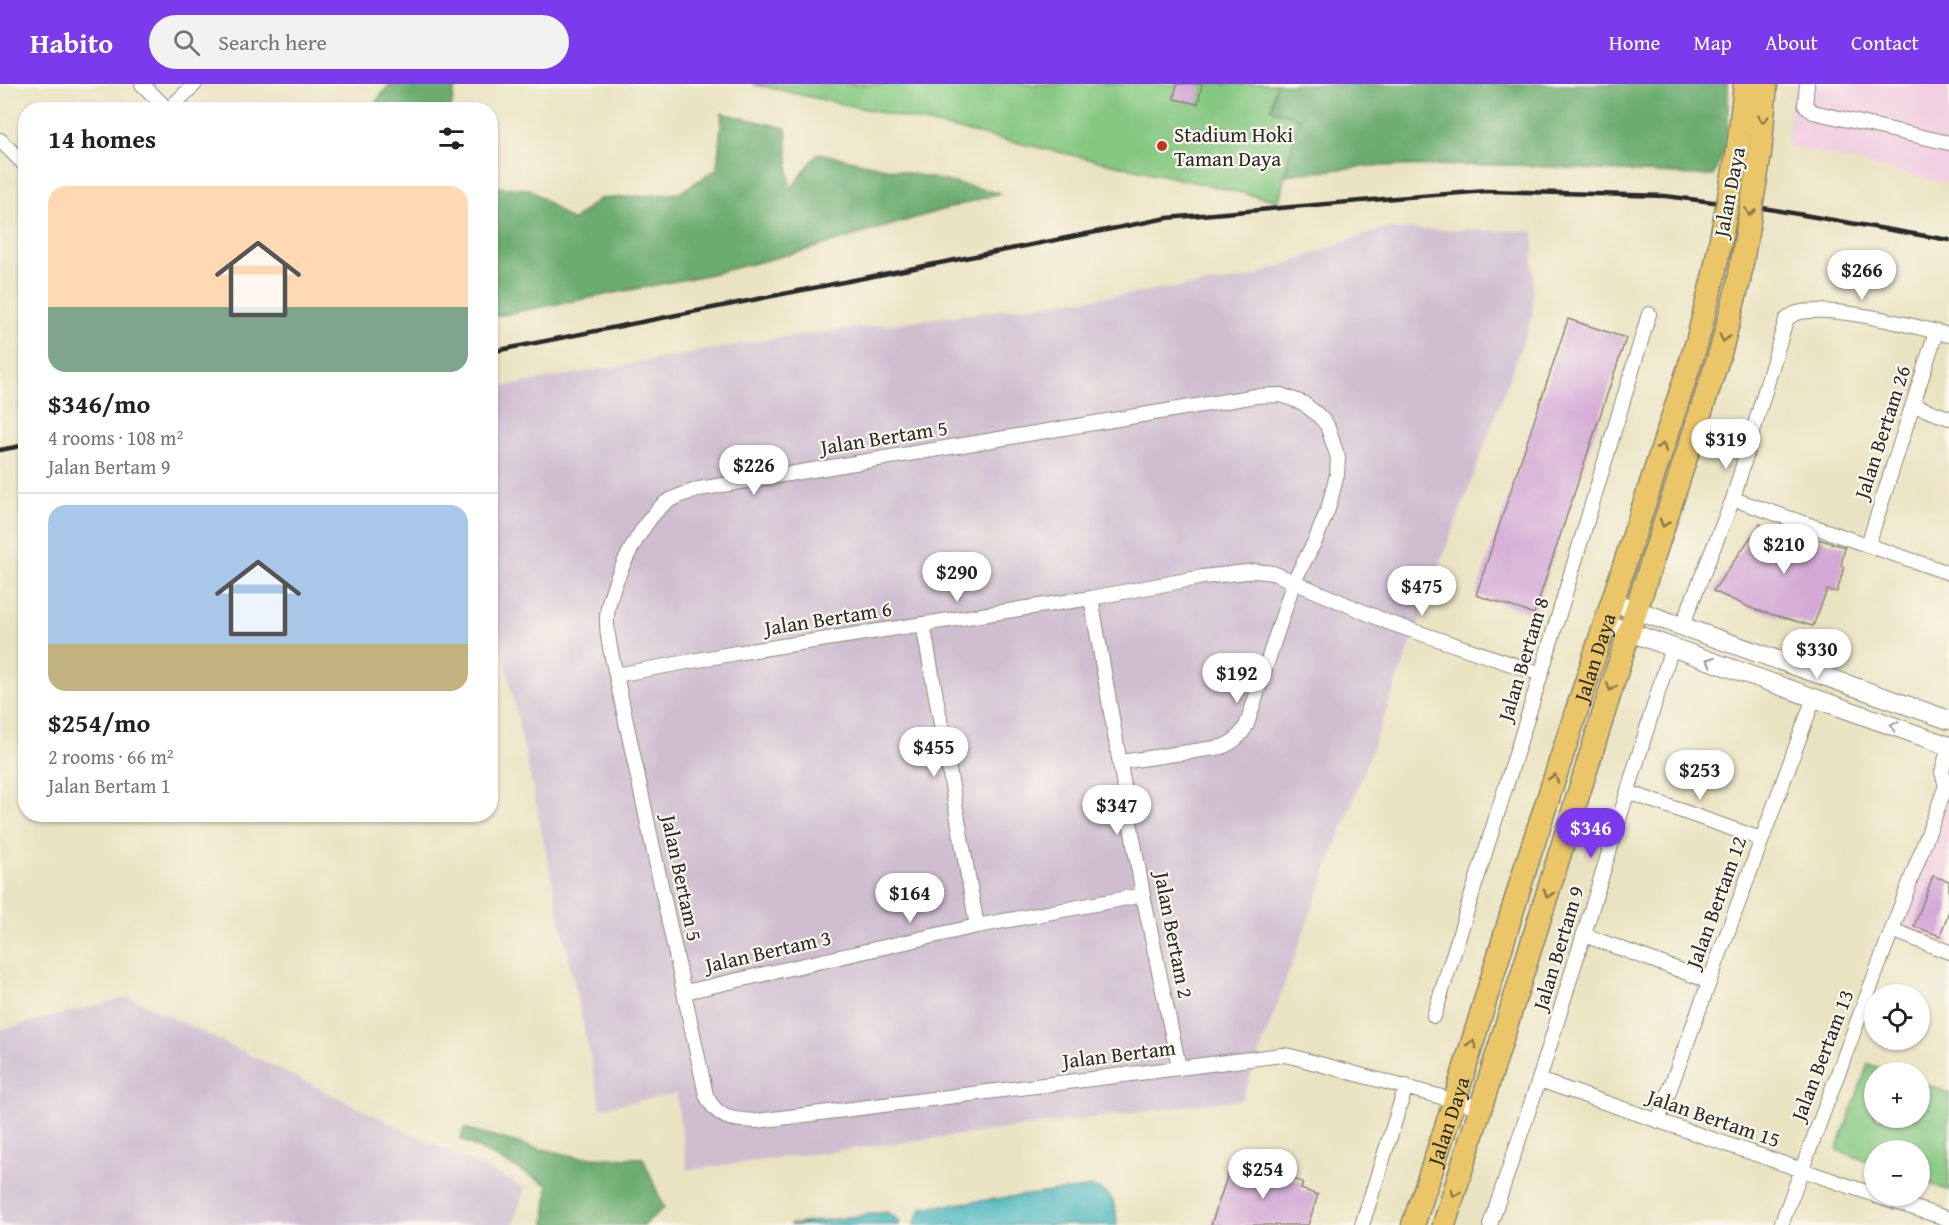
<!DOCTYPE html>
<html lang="en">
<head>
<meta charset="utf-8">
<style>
	body { margin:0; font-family:"Gentium Book Plus",serif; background:#f2f2f2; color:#202124; height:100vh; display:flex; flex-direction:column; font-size:22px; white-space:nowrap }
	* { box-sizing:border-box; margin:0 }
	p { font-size:20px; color:#757577 }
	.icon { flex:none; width:33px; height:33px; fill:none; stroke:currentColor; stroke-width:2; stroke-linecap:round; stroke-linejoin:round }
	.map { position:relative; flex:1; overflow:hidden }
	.drawer { position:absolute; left:18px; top:18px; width:480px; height:720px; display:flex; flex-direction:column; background:#fff; border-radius:24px; box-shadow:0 2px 4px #0004 }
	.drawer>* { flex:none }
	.fabs { position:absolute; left:1864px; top:900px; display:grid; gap:12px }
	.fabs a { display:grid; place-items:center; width:66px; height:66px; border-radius:50%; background:#fff; box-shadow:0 2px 4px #0004; font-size:30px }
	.price { position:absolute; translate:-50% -51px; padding:0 14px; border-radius:21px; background:#fff; color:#222; font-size:20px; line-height:39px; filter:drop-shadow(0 2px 3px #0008) }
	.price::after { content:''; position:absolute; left:50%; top:36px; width:18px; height:14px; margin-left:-9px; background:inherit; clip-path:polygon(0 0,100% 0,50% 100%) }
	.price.active { background:#7c3aed; color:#fff }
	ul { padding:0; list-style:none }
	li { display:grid; align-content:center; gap:12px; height:318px; padding:0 30px }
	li+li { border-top:2px solid #e0e0e0 }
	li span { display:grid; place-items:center; height:186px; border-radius:18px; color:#555 }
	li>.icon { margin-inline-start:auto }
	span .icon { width:108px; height:108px; fill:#fffc; stroke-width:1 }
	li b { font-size:26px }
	h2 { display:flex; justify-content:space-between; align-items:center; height:72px; padding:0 30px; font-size:26px }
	header { display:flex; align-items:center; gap:36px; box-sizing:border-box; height:84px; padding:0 30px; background:#7c3aed; color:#fff }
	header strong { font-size:28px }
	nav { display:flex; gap:33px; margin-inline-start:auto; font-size:21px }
	.search { width:420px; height:54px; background:#f2f2f2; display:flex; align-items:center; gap:15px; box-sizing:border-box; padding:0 21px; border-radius:33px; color:#757577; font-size:22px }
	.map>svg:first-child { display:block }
	.built { fill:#f2cfe2 }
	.industrial { fill:#cfbdd0 }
	.green { fill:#84c780; stroke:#587956; stroke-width:1.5 }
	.forest { fill:#6bac6e; stroke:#4b6c4c; stroke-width:1.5 }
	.water { fill:#43b3bb; stroke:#376f73; stroke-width:1.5 }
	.building { fill:#d3a8d5 }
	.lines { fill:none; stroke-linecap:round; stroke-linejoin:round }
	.minor-casing { stroke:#8a8776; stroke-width:16 }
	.tertiary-casing { stroke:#8a8776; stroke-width:20 }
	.primary-casing { stroke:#8a8776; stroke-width:25 }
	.minor { stroke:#fff; stroke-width:14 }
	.tertiary { stroke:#fff; stroke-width:18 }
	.primary { stroke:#ebc669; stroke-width:22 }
	.rail { stroke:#2b2b2b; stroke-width:4.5 }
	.primary-bridge-casing { stroke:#8a8776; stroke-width:25; stroke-linecap:butt }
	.primary-bridge { stroke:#ebc669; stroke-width:22 }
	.oneway { stroke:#8b784a }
	.oneway2 { stroke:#a0a0a0 }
	.poi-dot { fill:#c8321e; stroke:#fbf7ec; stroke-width:2 }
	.labels { text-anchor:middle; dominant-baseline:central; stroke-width:4.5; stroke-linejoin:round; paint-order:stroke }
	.poi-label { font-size:21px; fill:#2b2b2b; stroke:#fbf7ec; text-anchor:start }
	.street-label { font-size:21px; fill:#2b2b2b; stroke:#fbf7ec }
</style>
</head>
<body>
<header>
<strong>Habito</strong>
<div class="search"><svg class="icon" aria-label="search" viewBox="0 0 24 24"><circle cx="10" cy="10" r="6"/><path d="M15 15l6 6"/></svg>Search here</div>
<nav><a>Home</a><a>Map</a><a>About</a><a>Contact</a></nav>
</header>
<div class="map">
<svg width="1949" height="1141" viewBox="0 0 1949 1141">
	<rect width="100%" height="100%" fill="#fbf7ec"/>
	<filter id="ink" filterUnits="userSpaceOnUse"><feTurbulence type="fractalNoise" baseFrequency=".0167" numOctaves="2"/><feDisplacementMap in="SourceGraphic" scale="12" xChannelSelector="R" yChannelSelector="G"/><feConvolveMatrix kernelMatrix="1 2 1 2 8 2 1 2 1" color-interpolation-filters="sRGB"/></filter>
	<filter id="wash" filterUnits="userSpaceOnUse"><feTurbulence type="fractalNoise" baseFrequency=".008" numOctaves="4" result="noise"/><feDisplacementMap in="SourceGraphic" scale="24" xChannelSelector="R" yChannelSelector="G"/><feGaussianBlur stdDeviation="1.35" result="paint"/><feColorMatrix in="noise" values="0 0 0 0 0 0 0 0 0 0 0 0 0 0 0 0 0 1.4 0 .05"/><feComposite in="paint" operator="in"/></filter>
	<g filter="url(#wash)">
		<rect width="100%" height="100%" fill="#eae3c1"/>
		<path class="built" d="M1794,0H1949V100L1787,61Z
			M1949,712V860L1900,841Z"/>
		<path class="industrial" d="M1381,145L1534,147L1532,233L1242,1015L687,1086L676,1010L601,1024L491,511L490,305L771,255L1245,195Z
			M130,913L525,1104L513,1141H0V946Z"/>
		<path class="green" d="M752,0H1276L1271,25L1298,34L1279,117Z
			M1868,980L1893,988H1875V1034H1920V998L1949,1009V1107L1920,1096V1066H1875V1080L1837,1066Z"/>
		<path class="forest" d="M390,0H468L454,6L451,25H370Z
			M1276,0H1728V58L1713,92L1513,81L1369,82L1285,91L1298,34L1271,25Z
			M722,29L786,44L790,106L818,69L1000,109L803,167L707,191L491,233V103L530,105L572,137L599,115L680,109L717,85Z
			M464,1044L532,1063L579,1073L643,1074L664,1124L643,1141H545L548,1101L461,1055Z"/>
		<path class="water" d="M1092,1103C1114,1109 1116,1120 1117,1141H914L922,1124Z
			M887,1128L900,1137L899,1141H789Z"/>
		<g id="blocks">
			<path class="building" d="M1177,0H1202L1198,20L1174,15Z
				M1568,235L1626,254L1534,530L1476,511Z
				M1760,440L1786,458L1794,448L1845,463L1841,482L1844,483L1837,508L1827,506L1813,542L1753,525L1713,507Z
				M1933,792L1949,797V827L1940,852L1914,842Z
				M1250,1083L1303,1098L1301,1105L1318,1111L1308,1141H1211L1230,1084L1248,1090Z"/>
		</g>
	</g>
	<g filter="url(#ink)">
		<use href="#blocks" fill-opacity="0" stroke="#8a8776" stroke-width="1.5"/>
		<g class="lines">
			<defs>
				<path id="minor" d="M142,0L168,26
					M1807,0L1805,21L1813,28L1949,59
					M168,26L195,0
					M0,56L26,82
					M1913,321L1949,334
					M1733,415L1949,489
					M1868,461L1936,248
					M1091,514L1143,811L1179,983
					M923,540L977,842
					M1682,542L1733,415L1786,236C1790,233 1792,230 1797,229C1830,220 1914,242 1949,251
					M616,591L736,569L1091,514L1203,493L1255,487L1273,489L1390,539L1541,590
					M1121,678L1222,663C1234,658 1241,652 1247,640L1294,497L1316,455L1328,425L1337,391L1338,374L1327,341L1318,331L1303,319L1281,311L1256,312L699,405C687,409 675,412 665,419C641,438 609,502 607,532C606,552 612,572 616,591L706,1011C718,1036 732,1036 757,1037L1282,971L1290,972L1482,1024
					M1946,702L1942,688L1949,662
					M1628,708L1761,755
					M1892,846L1949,868
					M1584,851L1709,897
					M685,908L977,842L1143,811
					M1434,932L1541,590L1649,230
					M1539,996L1875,1111
					M1658,1037L1814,614
					M1876,1112L1949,1135
					M1362,1141L1406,1002
					M1490,1141L1539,996L1672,563
					M1781,1141L1946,702L1949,700"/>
				<path id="tertiary" d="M1624,522L1949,636
					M1604,539L1949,662"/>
				<g id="primary">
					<path d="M1738,66L1745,0"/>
					<path d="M1760,70L1766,0"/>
					<path id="s1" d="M1413,1141L1455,1016L1526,782L1697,258L1714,190"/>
					<path d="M1444,1141L1629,548L1721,266L1739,197"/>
				</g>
			</defs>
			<use href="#minor" class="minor-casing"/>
			<use href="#tertiary" class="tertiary-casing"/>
			<use href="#primary" class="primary-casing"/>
			<use href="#minor" class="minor"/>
			<use href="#tertiary" class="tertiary"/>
			<use href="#primary" class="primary"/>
			<path class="rail" d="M490,268L1167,134L1395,114L1487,107L1665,112L1769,125L1949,156
				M0,366L26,361"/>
			<defs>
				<path id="primary-bridge" d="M1714,190L1738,66
					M1739,197L1760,70"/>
			</defs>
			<use href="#primary-bridge" class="primary-bridge-casing"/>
			<use href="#primary-bridge" class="primary-bridge"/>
		</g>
		<defs><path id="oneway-chevron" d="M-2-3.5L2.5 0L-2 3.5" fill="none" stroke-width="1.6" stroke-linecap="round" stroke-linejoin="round" transform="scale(1.5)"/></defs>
		<g class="oneway">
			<use href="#oneway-chevron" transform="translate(1763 35) rotate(95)"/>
			<use href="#oneway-chevron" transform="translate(1750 128) rotate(100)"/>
			<use href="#oneway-chevron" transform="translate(1724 254) rotate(104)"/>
			<use href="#oneway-chevron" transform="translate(1662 363) rotate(-72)"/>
			<use href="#oneway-chevron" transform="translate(1664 439) rotate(108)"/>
			<use href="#oneway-chevron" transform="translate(1611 603) rotate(107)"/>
			<use href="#oneway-chevron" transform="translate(1554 694) rotate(-72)"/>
			<use href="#oneway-chevron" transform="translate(1548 810) rotate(107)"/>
			<use href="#oneway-chevron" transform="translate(1472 960) rotate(-73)"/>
			<use href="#oneway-chevron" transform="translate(1455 1109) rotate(108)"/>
		</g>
		<g class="oneway2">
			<use href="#oneway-chevron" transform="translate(1710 577) rotate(-160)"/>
			<use href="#oneway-chevron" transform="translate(1894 642) rotate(-160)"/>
		</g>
	</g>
	<circle class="poi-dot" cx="1162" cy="62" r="6"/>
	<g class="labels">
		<g class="poi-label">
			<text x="1174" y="50">Stadium Hoki<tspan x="1174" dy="24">Taman Daya</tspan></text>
		</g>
		<g class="street-label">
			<text transform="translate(1729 108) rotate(-79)">Jalan Daya</text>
			<text transform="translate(1882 348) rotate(-72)">Jalan Bertam 26</text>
			<text transform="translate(884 353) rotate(-9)">Jalan Bertam 5</text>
			<text transform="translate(828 534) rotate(-9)">Jalan Bertam 6</text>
			<text stroke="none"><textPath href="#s1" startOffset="596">Jalan Daya</textPath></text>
			<text transform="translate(1523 575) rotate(-73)">Jalan Bertam 8</text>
			<text transform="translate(682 794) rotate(78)">Jalan Bertam 5</text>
			<text transform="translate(1716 818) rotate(-70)">Jalan Bertam 12</text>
			<text transform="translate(1174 851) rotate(79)">Jalan Bertam 2</text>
			<text transform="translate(1558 864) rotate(-73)">Jalan Bertam 9</text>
			<text transform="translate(768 867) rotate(-13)">Jalan Bertam 3</text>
			<text transform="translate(1119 970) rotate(-7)">Jalan Bertam</text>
			<text transform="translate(1822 971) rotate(-69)">Jalan Bertam 13</text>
			<text transform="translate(1714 1034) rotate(19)">Jalan Bertam 15</text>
			<text stroke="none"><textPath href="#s1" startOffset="110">Jalan Daya</textPath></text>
		</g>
	</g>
</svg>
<div class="fabs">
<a><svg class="icon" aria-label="locate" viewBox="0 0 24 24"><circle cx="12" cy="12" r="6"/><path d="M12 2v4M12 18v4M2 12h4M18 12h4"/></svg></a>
<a>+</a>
<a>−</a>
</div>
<b class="price" style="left:1862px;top:217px">$266</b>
<b class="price" style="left:1726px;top:386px">$319</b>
<b class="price" style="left:754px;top:412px">$226</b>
<b class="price" style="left:1784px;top:491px">$210</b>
<b class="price" style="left:957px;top:519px">$290</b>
<b class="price" style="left:1422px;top:533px">$475</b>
<b class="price" style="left:1817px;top:596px">$330</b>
<b class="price" style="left:1237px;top:620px">$192</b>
<b class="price" style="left:934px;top:694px">$455</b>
<b class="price" style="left:1700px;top:717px">$253</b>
<b class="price" style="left:1117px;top:752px">$347</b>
<b class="price active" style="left:1591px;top:775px">$346</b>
<b class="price" style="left:910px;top:840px">$164</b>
<b class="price" style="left:1263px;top:1116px">$254</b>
<section class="drawer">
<h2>14 homes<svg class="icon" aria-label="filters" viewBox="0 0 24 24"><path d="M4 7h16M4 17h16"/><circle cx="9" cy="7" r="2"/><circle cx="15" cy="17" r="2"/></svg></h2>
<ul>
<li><span style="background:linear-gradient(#ffd9b3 65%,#7fa58c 0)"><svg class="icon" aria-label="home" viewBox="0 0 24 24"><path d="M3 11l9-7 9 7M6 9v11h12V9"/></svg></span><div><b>$346/mo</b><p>4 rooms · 108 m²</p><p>Jalan Bertam 9</p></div></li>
<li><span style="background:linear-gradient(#a9c7e8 75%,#c2b280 0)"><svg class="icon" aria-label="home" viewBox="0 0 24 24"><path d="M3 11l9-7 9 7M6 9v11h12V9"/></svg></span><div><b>$254/mo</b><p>2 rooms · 66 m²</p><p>Jalan Bertam 1</p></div></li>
</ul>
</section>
</div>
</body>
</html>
